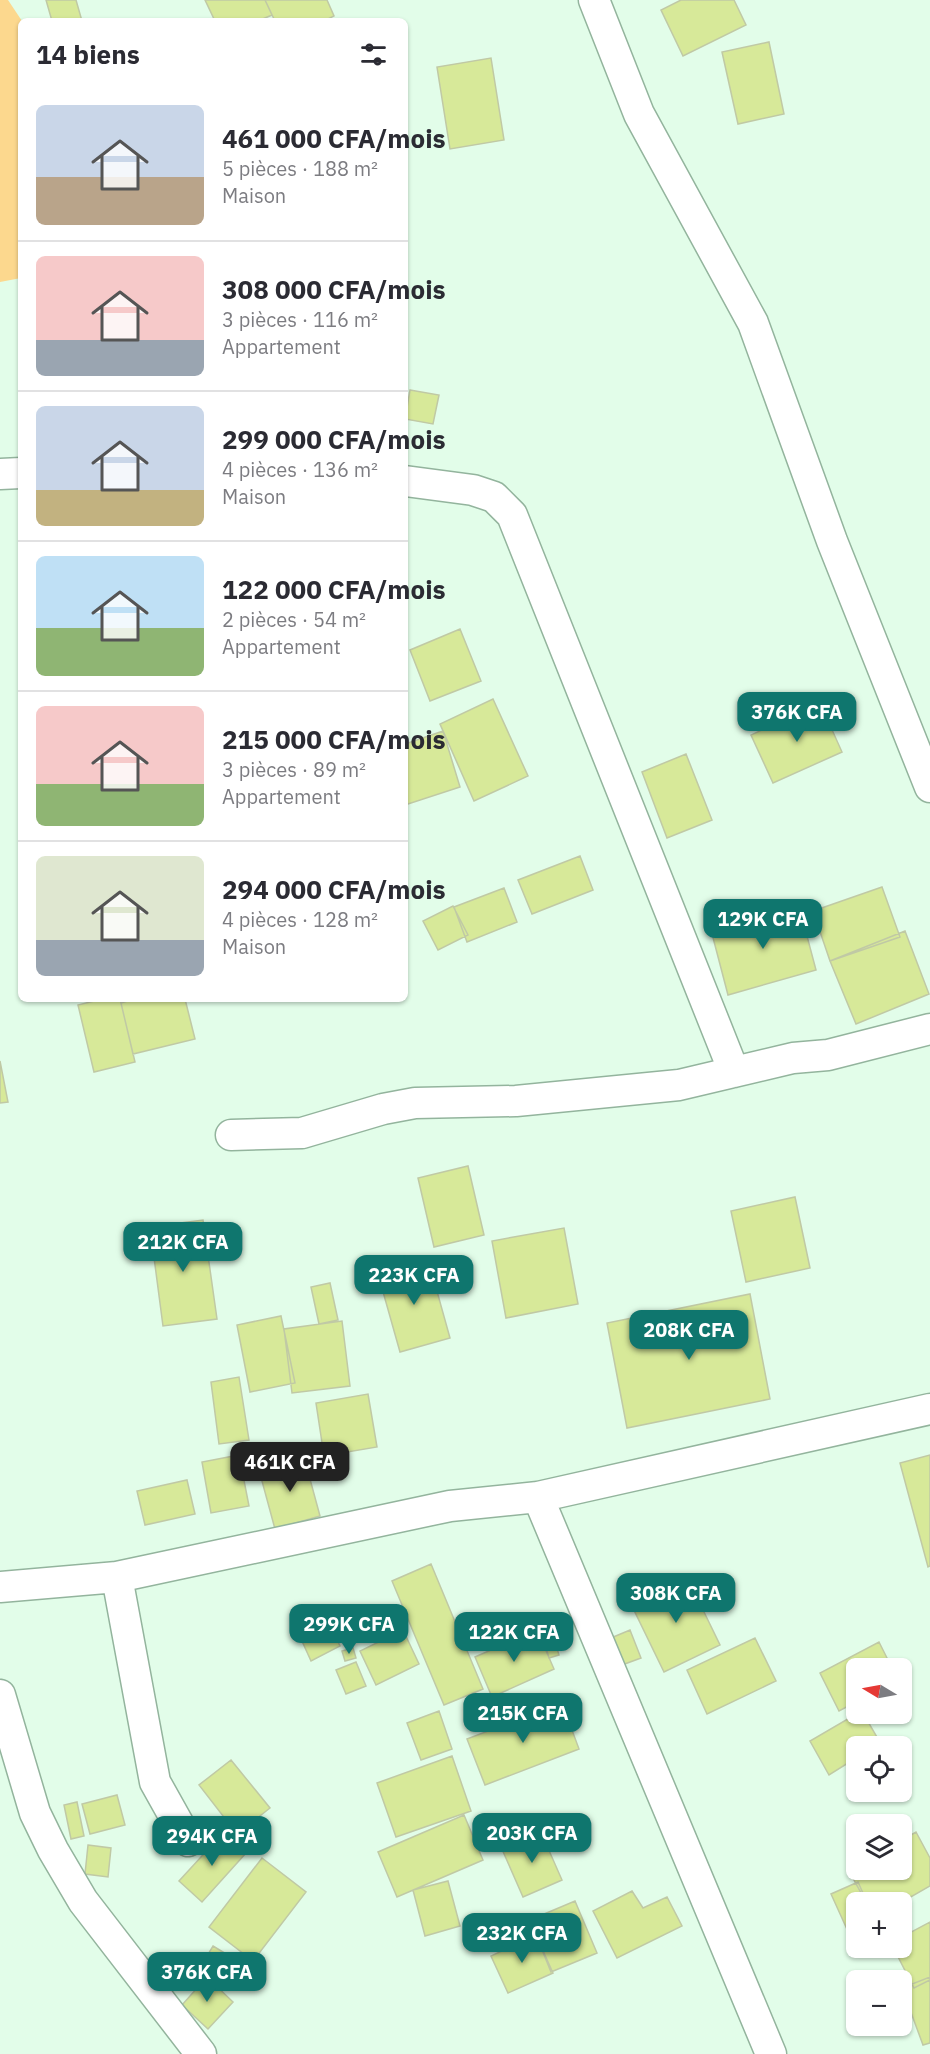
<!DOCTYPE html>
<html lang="fr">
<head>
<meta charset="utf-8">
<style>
	body { margin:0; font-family:"IBM Plex Sans",sans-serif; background:#f7f7f7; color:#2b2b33; height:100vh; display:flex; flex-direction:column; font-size:22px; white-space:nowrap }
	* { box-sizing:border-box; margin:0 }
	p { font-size:20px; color:#7c7c81 }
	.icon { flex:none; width:33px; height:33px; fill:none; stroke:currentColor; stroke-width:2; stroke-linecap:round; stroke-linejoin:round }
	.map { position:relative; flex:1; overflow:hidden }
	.details { position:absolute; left:18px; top:18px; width:390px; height:984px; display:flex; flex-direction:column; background:#fff; border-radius:9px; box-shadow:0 2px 4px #0004 }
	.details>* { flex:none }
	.needle { width:39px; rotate:280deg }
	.fabs { position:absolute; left:846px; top:1658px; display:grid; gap:12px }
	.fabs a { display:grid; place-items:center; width:66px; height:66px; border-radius:9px; background:#fff; box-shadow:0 2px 4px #0004; font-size:30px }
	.price { position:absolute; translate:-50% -51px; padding:0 14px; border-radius:12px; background:#0f766e; color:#fff; font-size:20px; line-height:39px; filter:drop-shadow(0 2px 3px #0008) }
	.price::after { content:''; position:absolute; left:50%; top:36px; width:18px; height:14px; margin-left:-9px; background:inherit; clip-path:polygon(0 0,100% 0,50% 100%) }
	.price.current { background:#222; color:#fff }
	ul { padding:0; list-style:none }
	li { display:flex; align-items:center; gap:18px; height:150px; padding:0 18px }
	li+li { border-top:2px solid #e1e1e2 }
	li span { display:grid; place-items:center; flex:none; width:168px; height:120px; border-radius:9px; color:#555 }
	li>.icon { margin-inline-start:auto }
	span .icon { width:72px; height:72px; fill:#fffc; stroke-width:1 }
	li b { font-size:26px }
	h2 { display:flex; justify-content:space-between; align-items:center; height:72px; padding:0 18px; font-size:26px }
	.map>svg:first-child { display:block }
	.green { fill:#fcd88e }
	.building { fill:#d7e999; stroke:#c0c9a5; stroke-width:1.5 }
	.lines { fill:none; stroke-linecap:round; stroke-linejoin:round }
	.street-casing { stroke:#93b49d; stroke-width:33 }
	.street { stroke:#fff; stroke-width:30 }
</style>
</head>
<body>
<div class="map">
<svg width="930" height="2054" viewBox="0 0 930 2054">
	<rect width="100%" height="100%" fill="#e2fde9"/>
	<path class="green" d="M0,0H8L22,21L21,278L0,282Z"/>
	<path class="building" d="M46,0H76L82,21H52Z
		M205,0H265L272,15L258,21H215Z
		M265,0H327L334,16L324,21H275Z
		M681,0H734L746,25L683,56L661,10Z
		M769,42L784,114L738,124L722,52Z
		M491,58L504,140L450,149L437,67Z
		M410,390L439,395L433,424L405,419Z
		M460,629L481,681L430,701L410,650Z
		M493,699L528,776L474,801L440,724Z
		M820,703L842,752L773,783L751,735Z
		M443,731L460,787L405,805V744Z
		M686,754L712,820L667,838L642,772Z
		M580,856L593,890L532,914L518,880Z
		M882,887L900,937L830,961L813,911Z
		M504,888L517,922L467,942L454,907Z
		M453,906L468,935L438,950L423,921Z
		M799,906L816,970L728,995L711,930Z
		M905,931L929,994L856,1024L830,961Z
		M102,999H120L135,1062L94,1072L78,1005Z
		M134,999H185L195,1039L133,1054L121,1003Z
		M0,1061L8,1102L0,1103Z
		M468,1166L484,1235L434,1247L418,1178Z
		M795,1197L810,1268L746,1282L731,1211Z
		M203,1220L217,1319L163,1326L150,1227Z
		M564,1228L578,1304L506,1318L492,1241Z
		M428,1259L450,1338L400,1352L378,1274Z
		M330,1283L338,1320L319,1324L311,1287Z
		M750,1294L770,1399L627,1428L607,1323Z
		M281,1316L295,1383L250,1392L237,1325Z
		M342,1321L350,1386L292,1393L284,1329Z
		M239,1377L249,1440L219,1444L211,1382Z
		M368,1394L377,1447L324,1456L316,1403Z
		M239,1455L249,1506L211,1513L202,1462Z
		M930,1455V1566L928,1567L900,1463Z
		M304,1457L320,1516L275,1529L259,1470Z
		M187,1480L195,1514L145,1525L137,1491Z
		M431,1564L483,1689L444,1705L392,1581Z
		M687,1577L720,1645L664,1672L631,1604Z
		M548,1619L559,1655L549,1658L539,1623Z
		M331,1627L340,1646L311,1661L302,1641Z
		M403,1630L419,1664L376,1685L360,1651Z
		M537,1630L554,1669L492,1697L475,1657Z
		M630,1630L641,1658L622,1665L611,1638Z
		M755,1638L776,1681L707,1714L687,1670Z
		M879,1642L892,1668H856V1702L839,1711L820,1673Z
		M353,1648L356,1658L345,1661L342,1651Z
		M356,1662L366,1686L346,1694L336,1670Z
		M562,1703L579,1749L485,1785L467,1739Z
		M439,1711L452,1749L421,1760L407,1723Z
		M858,1713H863L881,1744L856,1746V1758L829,1775L810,1741Z
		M452,1756L471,1811L396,1837L377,1783Z
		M231,1760L270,1808L237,1834L199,1785Z
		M117,1795L125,1825L90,1834L82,1804Z
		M77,1802L84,1836L71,1839L64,1805Z
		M464,1815L483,1860L397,1897L378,1852Z
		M540,1830L562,1880L523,1897L501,1847Z
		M916,1832L930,1858V1886L902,1902H866L848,1869L856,1865V1869H902V1840Z
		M223,1833L246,1853L202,1902L179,1881Z
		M88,1845L111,1848L108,1877L85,1874Z
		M262,1858L306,1892L253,1961L209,1927Z
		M448,1881L460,1926L425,1936L413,1890Z
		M858,1882L867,1902H856L855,1947L831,1894Z
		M632,1891L643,1908L667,1897L682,1926L617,1958L593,1911Z
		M575,1901L597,1953L551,1972L530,1920Z
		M930,1922V1980L914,1988L893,1947H902V1937Z
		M536,1935L553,1973L508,1993L491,1956Z
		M213,1946L246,1966L234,1986L201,1966Z
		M207,1977L233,2002L208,2029L182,2005Z
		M930,1977V2043L923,2045L902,1988Z"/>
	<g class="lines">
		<defs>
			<path id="street" d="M594,0L639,114L753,323L832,541L930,787
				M0,474L21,473
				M405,481L473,490L494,497L512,515L734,1072
				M231,1135L302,1133L383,1109L415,1103L516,1101L679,1085L793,1058L828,1055L930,1029
				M538,1497L771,2054
				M117,1577L155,1782L188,1841
				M0,1587L117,1577L450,1506L538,1497L930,1409
				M0,1695L35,1813L53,1850L83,1901L201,2054"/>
		</defs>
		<use href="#street" class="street-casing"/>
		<use href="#street" class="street"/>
	</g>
</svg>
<div class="fabs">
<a><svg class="needle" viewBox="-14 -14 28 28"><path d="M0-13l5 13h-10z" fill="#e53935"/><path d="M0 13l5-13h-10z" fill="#7c7c81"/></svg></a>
<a><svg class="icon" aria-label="locate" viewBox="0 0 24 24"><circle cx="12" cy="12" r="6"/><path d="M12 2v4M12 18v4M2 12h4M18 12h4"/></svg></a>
<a><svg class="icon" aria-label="layers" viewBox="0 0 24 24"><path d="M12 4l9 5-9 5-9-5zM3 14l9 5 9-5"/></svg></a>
<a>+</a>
<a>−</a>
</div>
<b class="price" style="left:797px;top:743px">376K CFA</b>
<b class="price" style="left:763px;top:950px">129K CFA</b>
<b class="price" style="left:183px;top:1273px">212K CFA</b>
<b class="price" style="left:414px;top:1306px">223K CFA</b>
<b class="price" style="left:689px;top:1361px">208K CFA</b>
<b class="price current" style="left:290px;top:1493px">461K CFA</b>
<b class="price" style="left:676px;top:1624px">308K CFA</b>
<b class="price" style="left:349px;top:1655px">299K CFA</b>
<b class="price" style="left:514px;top:1663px">122K CFA</b>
<b class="price" style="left:523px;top:1744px">215K CFA</b>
<b class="price" style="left:532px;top:1864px">203K CFA</b>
<b class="price" style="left:212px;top:1867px">294K CFA</b>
<b class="price" style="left:522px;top:1964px">232K CFA</b>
<b class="price" style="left:207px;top:2003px">376K CFA</b>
<section class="details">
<h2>14 biens<svg class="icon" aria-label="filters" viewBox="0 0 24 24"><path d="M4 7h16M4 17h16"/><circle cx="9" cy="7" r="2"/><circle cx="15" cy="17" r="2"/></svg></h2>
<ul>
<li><span style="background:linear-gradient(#c9d6e8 60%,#b9a48a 0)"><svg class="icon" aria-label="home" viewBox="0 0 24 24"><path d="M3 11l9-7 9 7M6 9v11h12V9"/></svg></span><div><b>461 000 CFA/mois</b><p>5 pièces · 188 m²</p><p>Maison</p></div></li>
<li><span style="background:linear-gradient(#f6c9c9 70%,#9aa5b1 0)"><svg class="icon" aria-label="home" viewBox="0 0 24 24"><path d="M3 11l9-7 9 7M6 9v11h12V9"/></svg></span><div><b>308 000 CFA/mois</b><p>3 pièces · 116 m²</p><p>Appartement</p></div></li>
<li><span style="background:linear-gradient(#c9d6e8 70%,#c2b280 0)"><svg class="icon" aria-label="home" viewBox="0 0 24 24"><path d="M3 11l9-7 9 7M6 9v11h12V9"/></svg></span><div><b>299 000 CFA/mois</b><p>4 pièces · 136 m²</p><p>Maison</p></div></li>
<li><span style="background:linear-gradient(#bfe0f5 60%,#8fb573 0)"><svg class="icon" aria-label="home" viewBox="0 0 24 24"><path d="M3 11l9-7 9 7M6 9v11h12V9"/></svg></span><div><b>122 000 CFA/mois</b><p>2 pièces · 54 m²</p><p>Appartement</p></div></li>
<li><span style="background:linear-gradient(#f6c9c9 65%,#8fb573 0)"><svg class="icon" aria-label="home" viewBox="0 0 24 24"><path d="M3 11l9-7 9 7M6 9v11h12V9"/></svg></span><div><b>215 000 CFA/mois</b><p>3 pièces · 89 m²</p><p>Appartement</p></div></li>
<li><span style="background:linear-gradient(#dfe7d0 70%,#9aa5b1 0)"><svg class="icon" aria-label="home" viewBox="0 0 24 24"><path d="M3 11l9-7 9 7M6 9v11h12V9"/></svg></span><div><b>294 000 CFA/mois</b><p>4 pièces · 128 m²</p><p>Maison</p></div></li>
</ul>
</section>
</div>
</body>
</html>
